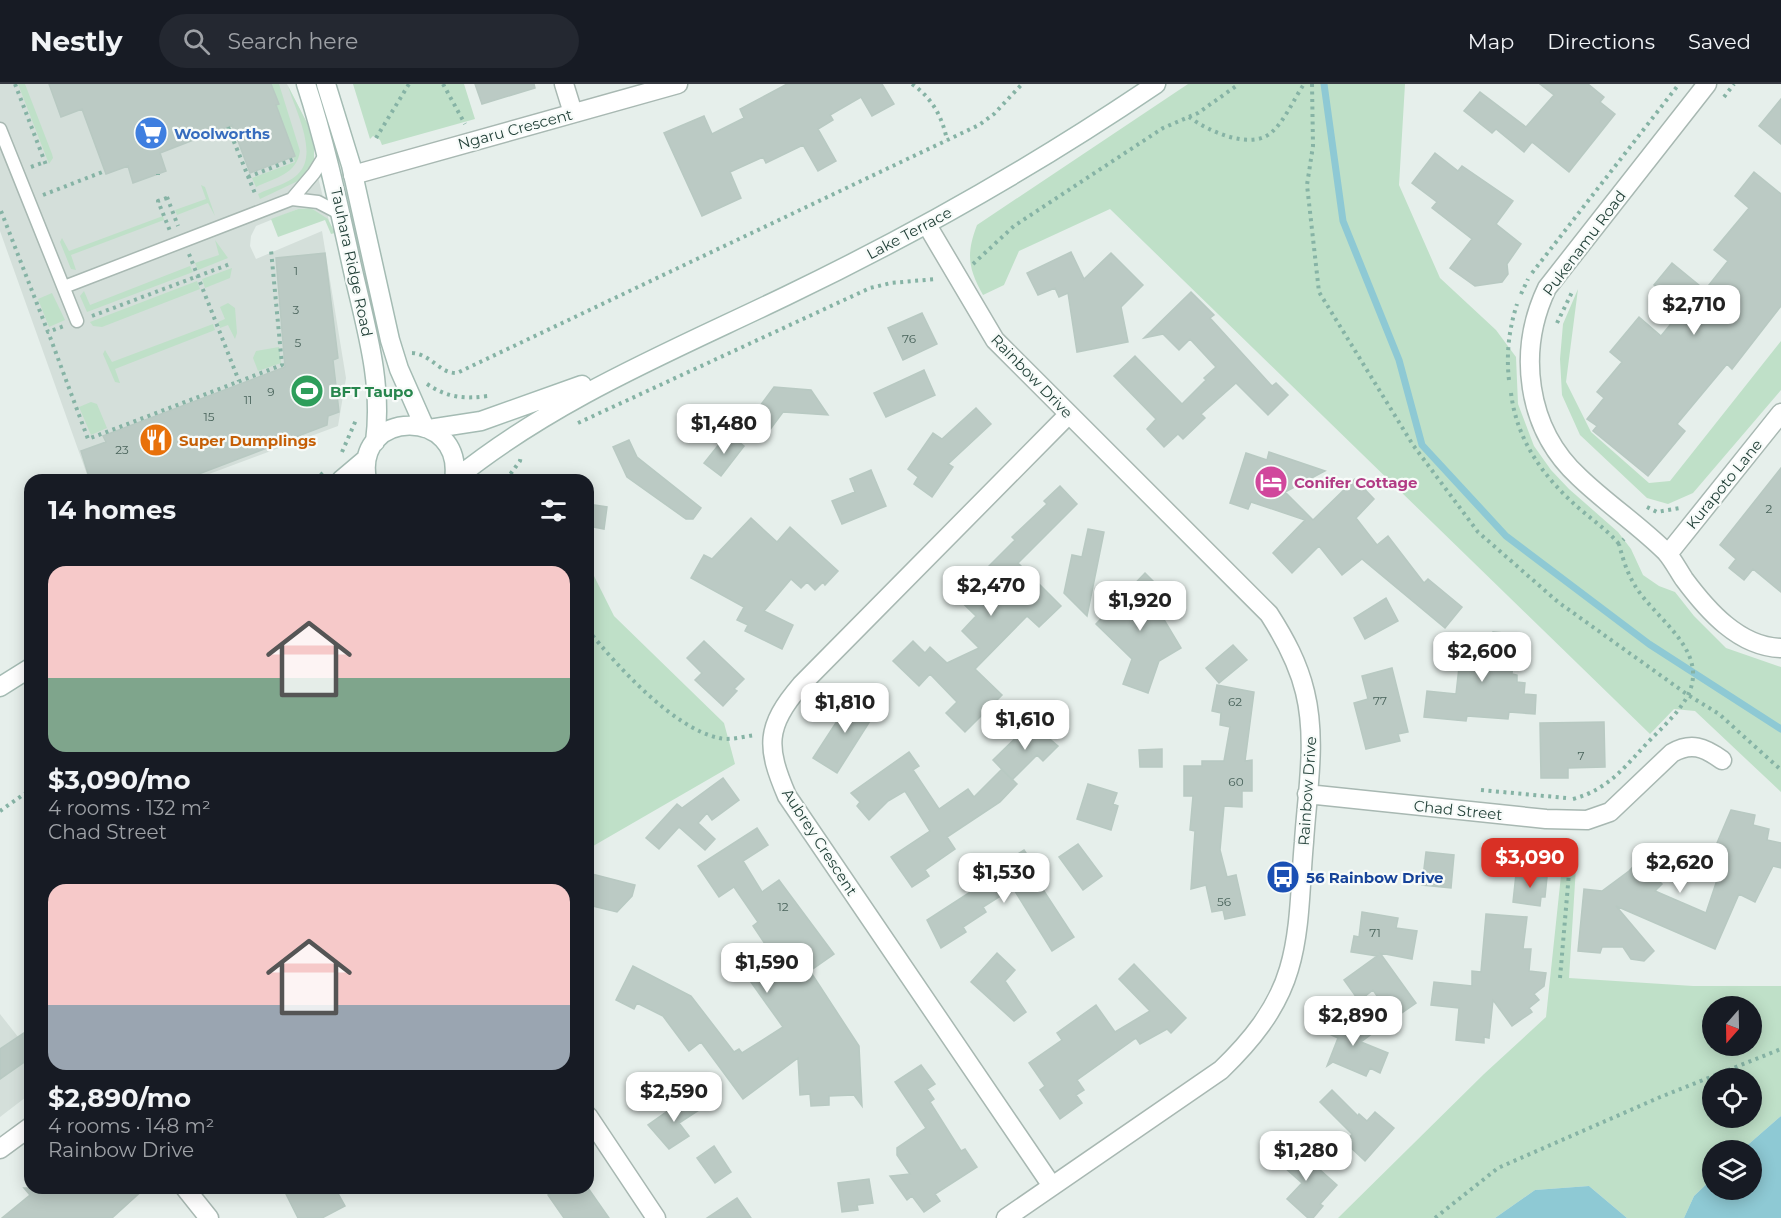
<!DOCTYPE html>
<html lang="en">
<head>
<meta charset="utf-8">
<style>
	body { margin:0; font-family:Montserrat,sans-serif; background:#242831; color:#f1f3f6; height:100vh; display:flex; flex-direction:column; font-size:22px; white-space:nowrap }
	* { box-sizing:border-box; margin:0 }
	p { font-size:20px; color:#9ea1a6 }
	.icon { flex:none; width:33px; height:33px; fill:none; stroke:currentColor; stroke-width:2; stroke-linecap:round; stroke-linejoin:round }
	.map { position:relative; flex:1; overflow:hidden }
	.side { position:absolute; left:24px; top:390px; width:570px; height:720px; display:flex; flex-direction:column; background:#171b24; border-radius:18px; box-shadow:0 3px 15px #0003 }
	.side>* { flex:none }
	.needle { width:39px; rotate:200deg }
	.controls { position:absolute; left:1702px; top:912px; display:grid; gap:12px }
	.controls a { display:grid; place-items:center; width:60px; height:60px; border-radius:50%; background:#171b24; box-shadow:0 3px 15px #0003; font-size:30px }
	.price { position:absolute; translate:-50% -51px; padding:0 14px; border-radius:12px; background:#fff; color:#222; font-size:20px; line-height:39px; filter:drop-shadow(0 2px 3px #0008) }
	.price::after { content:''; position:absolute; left:50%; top:36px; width:18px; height:14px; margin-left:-9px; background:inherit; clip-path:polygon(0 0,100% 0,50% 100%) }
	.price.current { background:#d93025; color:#fff }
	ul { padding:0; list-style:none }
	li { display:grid; align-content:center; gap:12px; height:318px; padding:0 24px }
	li span { display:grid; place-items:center; height:186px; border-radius:18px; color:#555 }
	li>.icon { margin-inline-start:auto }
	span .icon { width:108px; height:108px; fill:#fffc; stroke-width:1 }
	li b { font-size:26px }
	h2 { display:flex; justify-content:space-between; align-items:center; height:72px; padding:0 24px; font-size:26px }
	header { display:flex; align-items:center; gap:36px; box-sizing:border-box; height:84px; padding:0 30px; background:#171b24; border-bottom:2px solid #363941 }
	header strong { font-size:28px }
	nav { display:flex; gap:33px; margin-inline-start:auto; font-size:21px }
	.search { width:420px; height:54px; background:#242831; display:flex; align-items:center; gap:15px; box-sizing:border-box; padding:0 21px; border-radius:33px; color:#9ea1a6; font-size:22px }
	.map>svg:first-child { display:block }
	.built { fill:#d4dfda }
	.green { fill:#bfe0c8; fill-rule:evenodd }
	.water { fill:#8ec9d4 }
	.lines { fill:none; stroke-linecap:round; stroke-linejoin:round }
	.stream { stroke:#8ec9d4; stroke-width:7 }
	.building { fill:#bbcac4; stroke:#b8c9c2; stroke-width:1.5 }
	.lane-casing { stroke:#a8b8b2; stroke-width:15 }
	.street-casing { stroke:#a8b8b2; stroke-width:21 }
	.secondary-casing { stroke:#a4bbb3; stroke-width:21 }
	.path { stroke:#86b3a5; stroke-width:4; stroke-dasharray:3 4.5; stroke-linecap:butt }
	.lane { stroke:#fff; stroke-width:12 }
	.street { stroke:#fff; stroke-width:18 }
	.secondary { stroke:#fff; stroke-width:18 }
	.labels { text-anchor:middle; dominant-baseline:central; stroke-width:4.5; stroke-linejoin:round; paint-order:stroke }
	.number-label { font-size:12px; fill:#4a645c }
	.street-label { font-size:15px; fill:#24423a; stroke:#f7fbf9 }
	.shop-label { font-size:15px; font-weight:bold; fill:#366cbe; stroke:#f7fbf9; text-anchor:start }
	.leisure-label { font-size:15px; font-weight:bold; fill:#27864d; stroke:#f7fbf9; text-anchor:start }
	.food-label { font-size:15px; font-weight:bold; fill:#c56008; stroke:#f7fbf9; text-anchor:start }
	.hotel-label { font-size:15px; font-weight:bold; fill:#b23c85; stroke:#f7fbf9; text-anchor:start }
	.transit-label { font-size:15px; font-weight:bold; fill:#164399; stroke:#f7fbf9; text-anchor:start }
</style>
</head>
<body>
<header>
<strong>Nestly</strong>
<div class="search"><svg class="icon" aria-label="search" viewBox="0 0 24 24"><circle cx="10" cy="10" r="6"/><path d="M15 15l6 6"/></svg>Search here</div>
<nav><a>Map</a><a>Directions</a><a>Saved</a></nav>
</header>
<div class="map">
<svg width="1781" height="1134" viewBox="0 0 1781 1134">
	<rect width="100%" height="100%" fill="#e6efeb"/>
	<path class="built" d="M0,0H287L307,39L313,57L314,77L329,137L311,124L298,125L256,142L251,152L250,162L256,175L322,147L346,294L338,342L193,396H89L0,147Z
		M0,930L30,968V1010L0,1033Z"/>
	<path class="green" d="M18,0H25L52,70L53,74L49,80Z
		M271,0H279L300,67C297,90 275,94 256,103L252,94L295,78L273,22L279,20Z
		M353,0H464L475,35L382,61L380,56L373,52L370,55Z
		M1188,0H1405L1399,101L1440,194L1496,246L1516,273L1518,320L1534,362L1551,386L1569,405L1618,448L1631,465L1643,491L1659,502L1675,508L1694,532L1726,564L1781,583V708L1695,627L1674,625L1650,650L1110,125L1019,167L1004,201L983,211C968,184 966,170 977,141Z
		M288,2L307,39L314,64V77L300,96L260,115L258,110C270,104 287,100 297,91C320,71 295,26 288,2Z
		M201,101L205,103L215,132L208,119L177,131L175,126L206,115Z
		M311,124L328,135L335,149L331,150L325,136L278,153L271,135L298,125Z
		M163,132L164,136L71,171L76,186L71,185L60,158L62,154L69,167Z
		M215,156L228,174L198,186L195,179L219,171Z
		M190,182L193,188L87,228L80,212L84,207L90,221Z
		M232,184L230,194L205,204L202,195Z
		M197,197L200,205L102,243L93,242L90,238Z
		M1578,205L1566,298L1591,348L1649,399L1670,397L1781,257V306L1693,409L1668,420L1647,414L1580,351L1562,311L1560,275L1563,240Z
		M52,209L65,236L49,243L38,215Z
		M228,219L235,224L237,249L235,255L228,241L220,244L218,238L225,235L220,223Z
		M213,240L215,246L115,285L120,299L115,298L103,270L105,266L112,278Z
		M279,263L281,279L258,287L253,274L256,267Z
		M91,318L97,320L107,344L91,351L79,323Z
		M588,480L614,532L724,639L735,680L588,765Z
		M1562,782L1576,783L1569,894L1693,902H1781V1032L1742,1066H1713V1094L1694,1112L1684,1134H1627L1589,1102L1535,1106L1495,1134H1338L1484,990L1546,933ZM1713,922H1752V962H1713ZM1713,994H1752V1034H1713Z"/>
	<path class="water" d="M1781,1032V1134H1684L1694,1112L1713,1094V1106H1752V1066H1742Z
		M1589,1102L1627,1134H1495L1535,1106Z"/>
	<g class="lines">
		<path class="stream" d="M1324,0L1343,137L1399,276L1422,361L1506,452L1649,560L1781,645"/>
	</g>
	<path class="building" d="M49,0H271L279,20L276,21L295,72L250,89L232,41L160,69L166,87L133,99L128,82L106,90L82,25L61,33Z
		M475,0H534L535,4L482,20Z
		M787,0H882L894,20L872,32L861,13L830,31L833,36L818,45L836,77L818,87L803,61L766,79L763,73L730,88L741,114L702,132L664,49L704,32L712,50L744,34L740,25Z
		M1540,0H1588L1604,13L1600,18L1615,30L1569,88L1532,58L1524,68L1496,45L1492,49L1464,27L1480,8L1526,43L1554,11Z
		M1781,15V60L1759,42Z
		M1435,69L1458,87L1462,82L1513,117L1496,140L1521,160L1507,180L1508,190L1502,198L1475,202L1450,184L1472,155L1432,124L1437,118L1412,99Z
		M1754,88L1781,110V222L1732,285L1727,280L1677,340L1685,347L1648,392L1593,347L1597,342L1587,335L1604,314L1597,308L1622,278L1610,268L1639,233L1661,252L1683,225L1654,201L1672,179L1705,206L1728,177L1714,166L1749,124L1735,112Z
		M1071,168L1084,195L1111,169L1143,201L1121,223L1128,258L1077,268L1068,209L1059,213L1055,204L1038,211L1027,189Z
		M325,169L338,274L333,276L339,328L328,332L327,341L183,396H90L81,367L106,358L103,352L285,283L276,174Z
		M1191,208L1214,231L1210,234L1272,302L1276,299L1288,311L1268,331L1236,299L1201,330L1205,334L1183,355L1178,350L1164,363L1147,345L1156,335L1114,292L1135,272L1182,320L1206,296L1204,294L1216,283L1190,255L1179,266L1163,250L1144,254Z
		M922,229L937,260L903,276L888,244Z
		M924,286L935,311L886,333L874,309Z
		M774,303L811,306L828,331L783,328L766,351L748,338Z
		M976,324L991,340L948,380L953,383L932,413L914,400L918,393L908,385L933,349L942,355Z
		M728,349L744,362L721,392L704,379Z
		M629,356L637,373L701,424L693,435H686L627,393L613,363Z
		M1269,368L1325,387L1285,408L1313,436L1355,395L1374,415L1356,434L1377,461L1388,452L1424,499L1428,495L1462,523L1445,544L1362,475L1342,491L1319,462L1292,489L1273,469L1305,436L1251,418L1248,425L1230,419L1246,369L1267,376Z
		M1781,384V508L1753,485L1744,496L1729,484L1736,475L1720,461Z
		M871,386L886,422L842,440L832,417L855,408L850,395Z
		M1060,402L1077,420L1018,479L1061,522L1039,543L1027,532L975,585L1002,611L965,648L946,629L957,618L930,590L919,602L893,577L913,557L925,569L930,563L947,579L979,564L962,547L976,532L946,503L959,490L970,501L1015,456L1012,453L1047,420L1044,417Z
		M588,420L607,423L604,445L588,442Z
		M751,434L777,458L790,443L838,487L825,501L823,498L815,506L807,498L801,504L791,495L764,527L793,541L782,565L745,547L748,541L737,536L744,523L691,494L704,471L712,475Z
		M1088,445L1104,448L1087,532L1064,509L1072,471L1082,473Z
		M1145,489L1164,508L1154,519L1181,564L1159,577L1148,609L1123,600L1132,575L1096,540Z
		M1386,514L1398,537L1365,555L1354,534Z
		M1493,548L1515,550L1512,590L1517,591V598L1525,599L1524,610L1536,611L1535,630L1509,628L1508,635L1467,632L1466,637L1424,633L1427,607L1456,610L1460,574L1449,573L1451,554L1492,559Z
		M704,557L744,595L734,605L737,607L723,622L695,596L702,589L687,574Z
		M1233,561L1247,576L1219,599L1206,584Z
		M1392,584L1408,648L1398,650L1400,657L1366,665L1354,619L1368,615L1362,592Z
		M1217,601L1254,608L1245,677L1252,676V707H1242V723L1224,722L1220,766L1227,793L1236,791L1245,831L1225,835L1223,826L1212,828L1206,801L1191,805L1195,747L1190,746L1193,712H1184V682H1202V677H1224L1230,643L1220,641L1221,629L1212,627Z
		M854,611L877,626L837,689L813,674Z
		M1604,638L1605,683L1568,684V694H1541L1540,639Z
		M1031,639L1058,662L1043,677L1037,671L1012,696L993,676Z
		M1162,665V683H1140L1139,666Z
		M909,668L919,682L913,686L939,725L968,705L974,713L1002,685L1017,700L1000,718L947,753L955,765L925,786L929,792L912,803L891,773L930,747L905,707L888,717L869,736L857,722L860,718L851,709Z
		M723,694L739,716L712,736L707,729L698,739L715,755L705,766L679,743L659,765L646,754L677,720L682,724Z
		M1088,700L1117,709L1113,720L1118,722L1111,746L1077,735Z
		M1731,726L1755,731L1753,741L1769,745L1767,756L1781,759V784L1773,782L1755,818L1739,810L1715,865L1616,822L1654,867L1644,877L1631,875L1623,863H1602L1600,869L1578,867L1584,805L1602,807L1629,787L1644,771L1659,785L1653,791L1662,800L1655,807L1706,829L1723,778L1711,773Z
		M757,744L768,761L743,777L762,808L779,796L834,870L810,887L859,962L862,1022L854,1011L829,1012V1021L811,1022L810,1010L800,1011L798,974L743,1015L701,958L689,967L663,932L637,919L634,925L616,916L633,882L691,912L734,968L739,965L742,969L783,943L748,894L775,875L753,842L758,838L734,803L719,813L698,782Z
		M1078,760L1102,792L1083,806L1059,773Z
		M1024,766L1043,795L1038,798L1074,853L1052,867L1013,804L983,823L986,828L963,843L966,848L941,864L927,836L989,796L986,790Z
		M1426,768L1454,771L1451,804L1422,801Z
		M588,789L635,801L632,812L617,828L588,821Z
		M1516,790L1547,793L1545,813H1541L1540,822L1513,818Z
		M1362,828L1398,834L1396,844L1417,847L1412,875L1380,869L1416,919L1393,935L1373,906L1359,917L1344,896L1377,872L1351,868L1354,852L1359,853Z
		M1486,830L1527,833L1523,865H1531L1529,887L1546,889L1544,902L1534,910L1539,916L1529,924L1532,928L1512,942L1493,916L1489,954L1484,953V959L1456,956L1459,924L1431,921L1434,898L1472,902V887L1481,888Z
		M997,869L1015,886L1005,897L1026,928L1014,937L971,898Z
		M1134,880L1186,934L1171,949L1167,945L1140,960L1136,954L1077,996L1084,1006L1076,1011L1082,1019L1060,1035L1040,1006L1045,1002L1029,979L1062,956L1057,949L1096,921L1115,948L1150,927L1119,895Z
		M1327,930L1373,949L1361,958L1388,969L1380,989L1370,984L1366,992L1333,978L1327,982L1338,954L1321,946Z
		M30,945V974L0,995V965Z
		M921,981L935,1000L927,1005L934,1015L930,1018L961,1067L965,1065L977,1083L935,1110L940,1117L924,1128L912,1112L907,1116L890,1092L910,1090L897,1071V1064L926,1044L895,998Z
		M1332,1006L1358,1032L1359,1030L1367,1037L1375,1028L1394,1044L1365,1077L1348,1061L1353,1055L1350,1053L1352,1050L1320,1018Z
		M689,1012L699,1026L679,1039L689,1052L669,1065L648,1041Z
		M1291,1060L1337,1101L1320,1120L1323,1122L1313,1134H1308L1287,1115L1302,1099L1276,1076Z
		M714,1062L731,1088L715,1099L697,1074Z
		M869,1095L873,1119L857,1121L858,1126L842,1128L838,1099Z
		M24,1104H145L112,1134H2L30,1111Z
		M283,1104H335L345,1122L322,1134H298Z
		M559,1104H588L609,1134H564L548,1111Z
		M737,1114L751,1134H707Z"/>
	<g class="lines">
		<defs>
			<path id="lane" d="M0,45L77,237
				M292,115L314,89L327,68
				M64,203L292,115L318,118L341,130"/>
			<path id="street" d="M564,0L573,29
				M1707,0L1547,204C1517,267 1526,344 1579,393C1607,420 1639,441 1666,468C1673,476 1678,486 1684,495C1707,526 1739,563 1781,564
				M353,91L678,0
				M927,141L995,256L1269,530C1285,555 1298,579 1305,608C1317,657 1307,709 1304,758C1300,800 1301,845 1289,885C1277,926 1250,958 1221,986L1006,1134
				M1668,470L1781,329
				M1307,710L1546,735L1587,736L1610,728L1672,669C1691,658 1704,663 1722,676
				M588,1032L656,1134
				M0,1065L30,1043
				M1052,1102L787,712C766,663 765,643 801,601L1068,331
				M185,1104L209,1134"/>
			<path id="secondary" d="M306,0C326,61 339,124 353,187C366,244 383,299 375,358
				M326,0L351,81L390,256L399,285L425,344
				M429,345L481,337L582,301
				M341,396L367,374
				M367,396C353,324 465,323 454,396
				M454,396C554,315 672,267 786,212C915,150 1038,80 1156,0
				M0,603L30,584"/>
		</defs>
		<use href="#lane" class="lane-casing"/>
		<use href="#street" class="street-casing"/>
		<use href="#secondary" class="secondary-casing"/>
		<path class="path" d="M15,0L46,81
			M443,0L465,40
			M912,0C932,14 942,32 947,56
			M1312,0L1313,62L1307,101L1319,208L1413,361L1478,448L1558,518L1688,611L1719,630L1781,686
			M1724,13L1734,0
			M1189,33C1208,47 1251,67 1272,48C1285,36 1294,15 1304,0
			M228,43L256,112
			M376,54L409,0
			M31,83L45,78
			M158,90V91
			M248,93L294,75
			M43,111L105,87
			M167,113L178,142
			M167,114L158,117L170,147
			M1,127L48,248L64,242
			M189,170L239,297
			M973,180L1014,142L1163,44L1198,29L1239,0
			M1532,189L1679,0
			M1521,210L1528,195
			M92,232L230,180
			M1557,239L1573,206
			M50,253L88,355L282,281L271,166
			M412,269C431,270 440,290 457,289L979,41L994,30L1022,0
			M1509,296C1506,270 1509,245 1517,220
			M427,300C448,314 464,315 488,312
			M1511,309C1517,358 1545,395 1581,426C1594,437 1608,447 1619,460
			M578,339L870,204L891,199L936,195
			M342,368L356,336
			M315,396L323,389
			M506,396L520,377L521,371
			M1647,423L1657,428L1680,424
			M588,546C617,582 673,644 719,654C730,657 744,652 756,651
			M1481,706L1566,714
			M1573,715C1610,705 1626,681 1651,655C1664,642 1678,629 1687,613C1709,572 1666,542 1643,513C1630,497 1624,480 1619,460L1624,455
			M0,727L30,706
			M1560,894L1572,754
			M1435,1134L1498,1084L1658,1014L1781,965"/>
		<use href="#lane" class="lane"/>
		<use href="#street" class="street"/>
		<use href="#secondary" class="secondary"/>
	</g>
	<defs>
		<symbol id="supermarket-disc" viewBox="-11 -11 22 22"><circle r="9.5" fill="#3f7fe0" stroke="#f7fbf9"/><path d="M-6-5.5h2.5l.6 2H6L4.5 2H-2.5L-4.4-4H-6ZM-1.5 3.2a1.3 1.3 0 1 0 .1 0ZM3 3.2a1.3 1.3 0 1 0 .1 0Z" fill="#fff"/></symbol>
		<symbol id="stadium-disc" viewBox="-11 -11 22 22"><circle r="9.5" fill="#2e9e5b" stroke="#f7fbf9"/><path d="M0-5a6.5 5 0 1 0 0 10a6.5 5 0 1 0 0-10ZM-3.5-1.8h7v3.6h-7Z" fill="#fff"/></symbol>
		<symbol id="restaurant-disc" viewBox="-11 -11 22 22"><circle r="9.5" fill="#e8710a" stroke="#f7fbf9"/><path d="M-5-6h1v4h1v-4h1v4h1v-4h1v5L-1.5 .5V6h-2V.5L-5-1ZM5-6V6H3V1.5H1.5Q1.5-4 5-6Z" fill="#fff"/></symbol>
		<symbol id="hotel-disc" viewBox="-11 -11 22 22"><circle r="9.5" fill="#d1479c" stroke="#f7fbf9"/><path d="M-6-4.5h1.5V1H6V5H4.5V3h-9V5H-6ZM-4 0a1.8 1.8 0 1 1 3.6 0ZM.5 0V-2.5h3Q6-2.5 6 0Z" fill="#fff"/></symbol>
		<symbol id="bus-disc" viewBox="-11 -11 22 22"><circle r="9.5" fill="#1a4fb4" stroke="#f7fbf9"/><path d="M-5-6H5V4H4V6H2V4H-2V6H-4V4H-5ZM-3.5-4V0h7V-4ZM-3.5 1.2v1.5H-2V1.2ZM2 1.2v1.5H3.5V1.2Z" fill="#fff"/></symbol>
	</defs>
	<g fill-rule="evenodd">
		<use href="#supermarket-disc" x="132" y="30" width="38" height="38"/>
		<use href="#stadium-disc" x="288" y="288" width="38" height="38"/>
		<use href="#restaurant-disc" x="137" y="337" width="38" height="38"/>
		<use href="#hotel-disc" x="1252" y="379" width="38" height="38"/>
		<use href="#bus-disc" x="1264" y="774" width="38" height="38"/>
	</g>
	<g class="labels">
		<g class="number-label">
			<text x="296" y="186">1</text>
			<text x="296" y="225">3</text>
			<text x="909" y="254">76</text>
			<text x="298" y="258">5</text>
			<text x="271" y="307">9</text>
			<text x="248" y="315">11</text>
			<text x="209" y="332">15</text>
			<text x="122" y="365">23</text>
			<text x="1769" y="424">2</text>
			<text x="1380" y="616">77</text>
			<text x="1235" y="617">62</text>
			<text x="1581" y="671">7</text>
			<text x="1236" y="697">60</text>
			<text x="1224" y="817">56</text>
			<text x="783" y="822">12</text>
			<text x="1375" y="848">71</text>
		</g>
		<g class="street-label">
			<text transform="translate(515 45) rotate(-15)">Ngaru Crescent</text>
			<text transform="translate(909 149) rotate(-28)">Lake Terrace</text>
			<text transform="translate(1584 159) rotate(-53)">Pukenamu Road</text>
			<text transform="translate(352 178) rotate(78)">Tauhara Ridge Road</text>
			<text transform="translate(1032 292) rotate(46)">Rainbow Drive</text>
			<text transform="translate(1724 400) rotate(-51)">Kurapoto Lane</text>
			<text transform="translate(1307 707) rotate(-86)">Rainbow Drive</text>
			<text transform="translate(1458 726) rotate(6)">Chad Street</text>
			<text transform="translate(820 758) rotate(57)">Aubrey Crescent</text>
		</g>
		<g class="shop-label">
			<text x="174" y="49">Woolworths</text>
		</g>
		<g class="leisure-label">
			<text x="330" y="307">BFT Taupo</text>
		</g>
		<g class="food-label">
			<text x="179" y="356">Super Dumplings</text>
		</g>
		<g class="hotel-label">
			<text x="1294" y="398">Conifer Cottage</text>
		</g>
		<g class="transit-label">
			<text x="1306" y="793">56 Rainbow Drive</text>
		</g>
	</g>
</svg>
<div class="controls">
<a><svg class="needle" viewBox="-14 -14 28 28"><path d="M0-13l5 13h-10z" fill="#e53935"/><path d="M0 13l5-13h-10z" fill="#9ea1a6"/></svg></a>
<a><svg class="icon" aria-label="locate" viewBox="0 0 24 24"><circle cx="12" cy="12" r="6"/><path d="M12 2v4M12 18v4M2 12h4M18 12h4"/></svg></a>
<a><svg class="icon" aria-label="layers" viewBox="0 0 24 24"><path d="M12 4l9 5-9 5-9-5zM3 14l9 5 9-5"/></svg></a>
</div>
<b class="price" style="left:1694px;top:252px">$2,710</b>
<b class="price" style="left:724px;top:371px">$1,480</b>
<b class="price" style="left:991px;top:533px">$2,470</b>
<b class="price" style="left:1140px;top:548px">$1,920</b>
<b class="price" style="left:1482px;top:599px">$2,600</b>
<b class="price" style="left:845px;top:650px">$1,810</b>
<b class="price" style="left:1025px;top:667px">$1,610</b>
<b class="price current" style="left:1530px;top:805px">$3,090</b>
<b class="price" style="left:1680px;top:810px">$2,620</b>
<b class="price" style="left:1004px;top:820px">$1,530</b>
<b class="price" style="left:767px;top:910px">$1,590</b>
<b class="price" style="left:1353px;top:963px">$2,890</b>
<b class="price" style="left:674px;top:1039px">$2,590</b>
<b class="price" style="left:1306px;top:1098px">$1,280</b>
<section class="side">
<h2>14 homes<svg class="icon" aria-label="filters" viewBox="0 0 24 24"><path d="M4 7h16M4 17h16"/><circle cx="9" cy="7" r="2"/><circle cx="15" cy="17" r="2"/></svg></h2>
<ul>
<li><span style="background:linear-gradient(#f6c9c9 60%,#7fa58c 0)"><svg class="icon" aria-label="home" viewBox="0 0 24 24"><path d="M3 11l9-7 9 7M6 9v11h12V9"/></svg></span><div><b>$3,090/mo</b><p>4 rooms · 132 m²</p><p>Chad Street</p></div></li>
<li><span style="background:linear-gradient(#f6c9c9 65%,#9aa5b1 0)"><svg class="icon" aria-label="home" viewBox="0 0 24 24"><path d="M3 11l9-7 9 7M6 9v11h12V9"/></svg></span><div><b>$2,890/mo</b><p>4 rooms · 148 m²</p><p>Rainbow Drive</p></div></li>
</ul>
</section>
</div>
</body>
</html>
